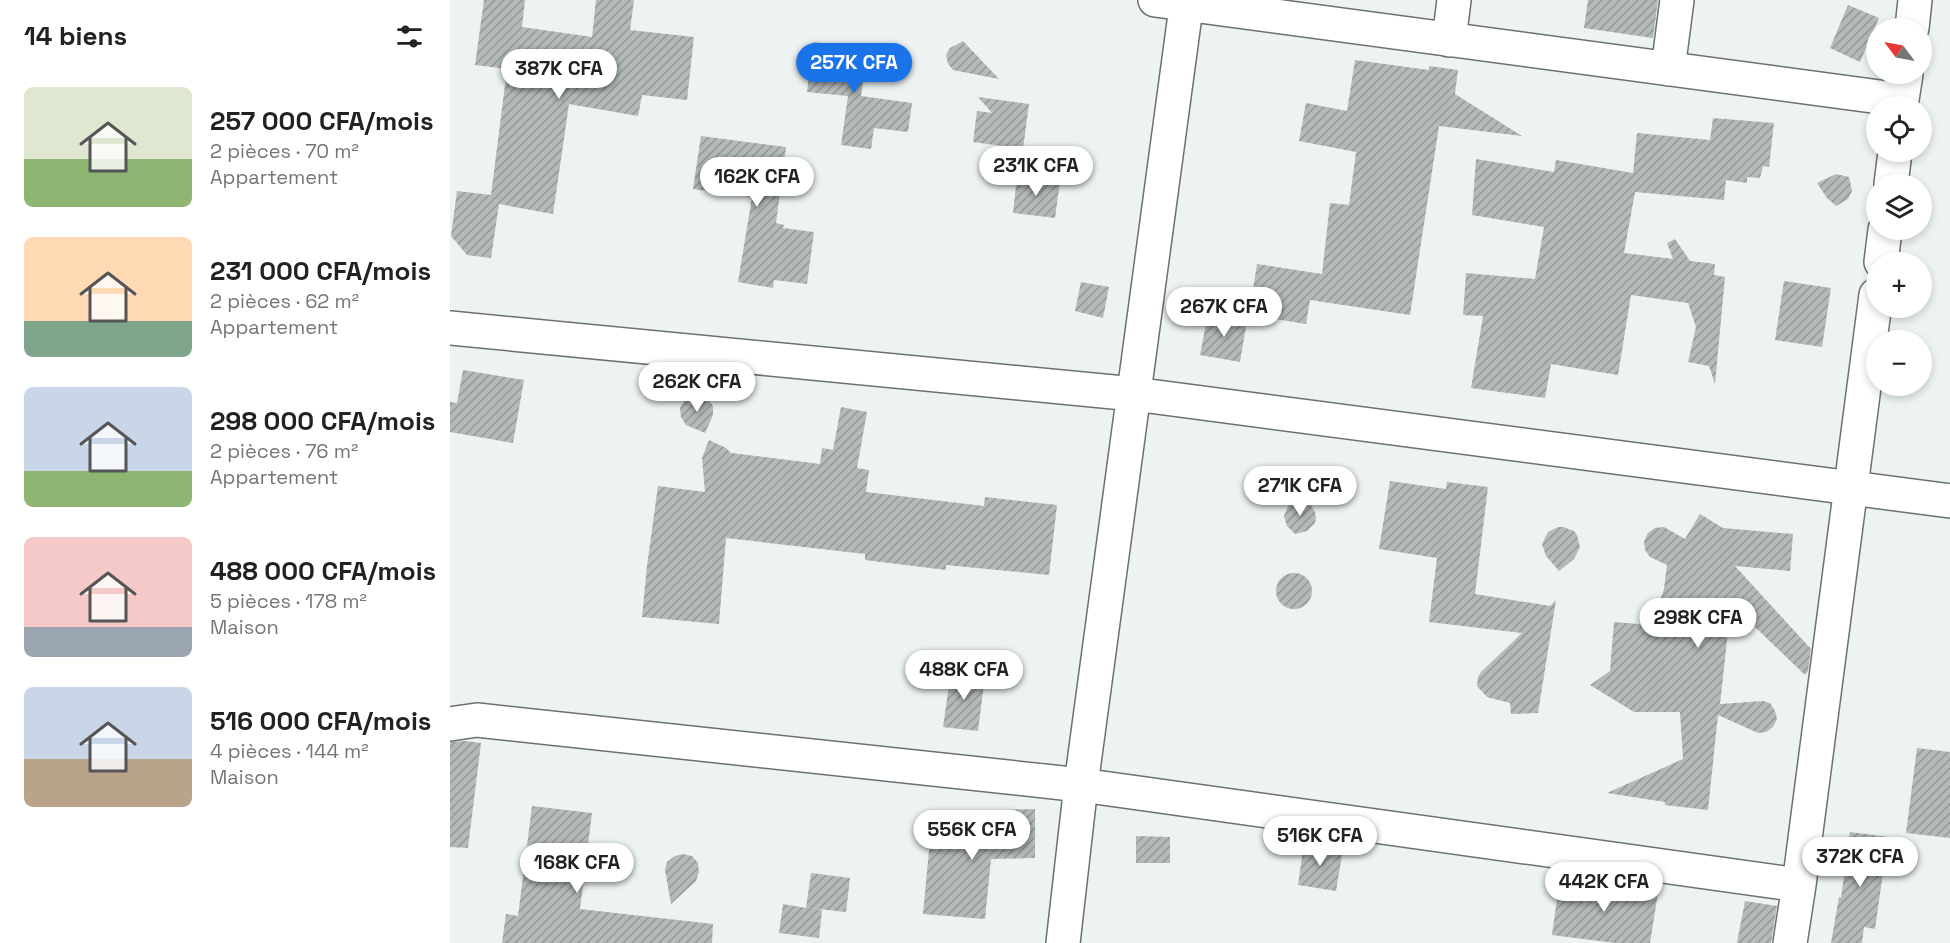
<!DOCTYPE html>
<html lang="fr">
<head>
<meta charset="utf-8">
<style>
	body { margin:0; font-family:"Space Grotesk",sans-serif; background:#f6f6f6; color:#222; height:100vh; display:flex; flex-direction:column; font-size:22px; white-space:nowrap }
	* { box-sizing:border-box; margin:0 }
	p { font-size:20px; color:#767676 }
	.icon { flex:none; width:33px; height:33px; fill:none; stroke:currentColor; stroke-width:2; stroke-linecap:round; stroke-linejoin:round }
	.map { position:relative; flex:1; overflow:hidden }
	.side { display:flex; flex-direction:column; background:#fff; width:450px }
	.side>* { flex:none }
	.needle { width:39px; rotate:302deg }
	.fabs { position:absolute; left:1416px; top:18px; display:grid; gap:12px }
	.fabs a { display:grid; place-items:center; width:66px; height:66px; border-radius:50%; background:#fff; box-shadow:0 3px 9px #0003; font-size:30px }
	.price { position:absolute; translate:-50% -51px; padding:0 14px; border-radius:21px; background:#fff; color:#222; font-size:20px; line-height:39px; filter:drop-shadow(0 2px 3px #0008) }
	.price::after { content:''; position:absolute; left:50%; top:36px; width:18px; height:14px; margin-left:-9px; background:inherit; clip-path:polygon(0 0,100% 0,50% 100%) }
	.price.active { background:#1a73e8; color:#fff }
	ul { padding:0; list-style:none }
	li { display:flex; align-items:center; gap:18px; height:150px; padding:0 24px }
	li span { display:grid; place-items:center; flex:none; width:168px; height:120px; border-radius:9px; color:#555 }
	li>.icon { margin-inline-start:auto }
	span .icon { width:72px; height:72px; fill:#fffc; stroke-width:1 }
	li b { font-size:26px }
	h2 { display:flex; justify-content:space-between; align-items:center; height:72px; padding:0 24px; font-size:26px }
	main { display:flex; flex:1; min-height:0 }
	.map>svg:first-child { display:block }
	.building { fill:url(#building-hatch) }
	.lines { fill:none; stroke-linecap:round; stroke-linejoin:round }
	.minor-casing { stroke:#6b7170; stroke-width:36 }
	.minor { stroke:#fff; stroke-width:33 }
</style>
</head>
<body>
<main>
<section class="side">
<h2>14 biens<svg class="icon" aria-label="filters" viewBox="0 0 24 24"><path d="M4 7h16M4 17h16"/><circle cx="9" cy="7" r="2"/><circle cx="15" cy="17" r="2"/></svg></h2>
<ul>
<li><span style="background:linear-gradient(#dfe7d0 60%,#8fb573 0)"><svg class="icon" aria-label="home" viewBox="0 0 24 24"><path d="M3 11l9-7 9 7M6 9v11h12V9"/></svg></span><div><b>257 000 CFA/mois</b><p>2 pièces · 70 m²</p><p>Appartement</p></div></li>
<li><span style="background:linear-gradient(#ffd9b3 70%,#7fa58c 0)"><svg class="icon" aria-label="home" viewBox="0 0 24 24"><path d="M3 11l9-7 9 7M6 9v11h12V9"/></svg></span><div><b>231 000 CFA/mois</b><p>2 pièces · 62 m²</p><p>Appartement</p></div></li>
<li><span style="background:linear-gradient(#c9d6e8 70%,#8fb573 0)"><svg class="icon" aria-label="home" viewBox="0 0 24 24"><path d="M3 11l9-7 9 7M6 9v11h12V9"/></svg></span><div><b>298 000 CFA/mois</b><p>2 pièces · 76 m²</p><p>Appartement</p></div></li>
<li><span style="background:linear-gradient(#f6c9c9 75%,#9aa5b1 0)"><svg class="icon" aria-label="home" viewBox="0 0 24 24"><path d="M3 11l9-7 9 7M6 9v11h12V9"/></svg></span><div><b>488 000 CFA/mois</b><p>5 pièces · 178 m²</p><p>Maison</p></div></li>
<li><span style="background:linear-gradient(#c9d6e8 60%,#b9a48a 0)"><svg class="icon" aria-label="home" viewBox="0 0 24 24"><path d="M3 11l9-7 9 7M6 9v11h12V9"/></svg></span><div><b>516 000 CFA/mois</b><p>4 pièces · 144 m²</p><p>Maison</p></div></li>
</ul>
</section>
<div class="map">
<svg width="1500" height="943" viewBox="0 0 1500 943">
	<defs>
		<pattern id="building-hatch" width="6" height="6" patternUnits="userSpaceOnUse" patternTransform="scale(1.5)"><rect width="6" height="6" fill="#b4baba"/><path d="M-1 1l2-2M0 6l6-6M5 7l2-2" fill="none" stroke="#929797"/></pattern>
	</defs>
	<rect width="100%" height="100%" fill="#edf3f3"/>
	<path class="building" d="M34,0H75L72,27L142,37L146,0H184L180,30L244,37L237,100L192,95L188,116L119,104L103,214L49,204L41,258L17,255L1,236L7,191L41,195L57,69L25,65Z
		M1138,0H1208L1203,38L1134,28Z
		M1398,5L1429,18L1410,62L1380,48Z
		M513,41L549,79L503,70L498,64L496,55L500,48Z
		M363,42L417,47L411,96L462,103L458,132L424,128L421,149L391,145L398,96L357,92Z
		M905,60L979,70V66L1008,70L1005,94L1072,136L989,126L960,315L860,300L856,324L799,315L807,264L872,274L880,203L899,205L906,152L849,141L856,103L897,111Z
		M528,97L579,104L573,149L523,142L527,111L542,113Z
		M1263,118L1324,123L1319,167L1313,166L1310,178L1297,177V183L1276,180L1274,200L1185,192L1174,253L1223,259L1217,243L1225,239L1240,261L1265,264L1264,275L1275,277L1265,384L1259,366L1238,362L1246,327L1238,303L1181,295L1168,375L1101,364L1095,398L1021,388L1033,316L1013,315L1016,273L1085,279L1094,227L1022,215L1026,159L1104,172L1106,160L1183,173L1187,133L1260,140Z
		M251,136L336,147L326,223L334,225L333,228L364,232L357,284L324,280L323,288L288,282L302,197L243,189Z
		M1386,174L1399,177L1402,191L1398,199L1386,206L1377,198L1367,183Z
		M567,176L610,181L605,218L563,213Z
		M1334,281L1381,288L1372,347L1325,340Z
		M631,282L659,287L653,318L625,311Z
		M758,313L797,320L790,362L750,355Z
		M13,370L74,380L63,443L0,432V402L7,403Z
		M250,395L258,399L263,406V415L255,433L236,425L231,417L230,408L235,400L242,396Z
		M391,407L417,412L407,468L419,470L416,492L534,506L535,497L607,505L599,575L496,565V570L415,560V554L276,538L269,624L192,617L197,566L208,486L255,492L252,458L259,440L276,448L281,453L370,464L372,448L383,450Z
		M940,481L996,489L997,482L1038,487L1025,594L1100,606L1106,600L1088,713L1061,714L1060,703L1037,697L1027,686L1028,677L1031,672L1072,633L979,622L987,558L929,549Z
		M847,501H856L860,504L865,512L866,517L865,523L857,531L845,534L837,526L834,516L838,506Z
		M1250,514L1273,528L1343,534L1340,571L1285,566L1361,649L1358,671L1355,675L1281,604L1270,704L1313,701L1320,703L1325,711L1327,719L1323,727L1316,732L1308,733L1268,715L1258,810L1215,805V802L1157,793L1233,759L1230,712H1184L1140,685L1160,671L1164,622L1201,625L1214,589L1217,565L1200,557L1195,550L1194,541L1198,533L1205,528L1214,527L1235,539Z
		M1108,527H1113L1124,531L1127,535L1130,547L1124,559L1109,571L1096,556L1092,544L1098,532Z
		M826 591a18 18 0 1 1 36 0a18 18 0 1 1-36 0Z
		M501,671L535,676L528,731L493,727Z
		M15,741L31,743L18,848L0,847V742Z
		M1467,748L1500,752V838L1456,833Z
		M82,806L142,813L130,909L263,924L262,943H52L56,914L68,916Z
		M585,809V858L541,859L535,919L473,914L482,819L554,827V810Z
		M1400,832L1438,837L1425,929L1414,927L1412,943H1381L1389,897L1391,898Z
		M686,836L720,837V863H686Z
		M854,843L893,849L886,891L848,885Z
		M233,854L242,856L248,863L249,872L246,881L221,904L215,870L217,862L225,856Z
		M361,873L400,878L396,912L359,908L372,910L369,938L329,933L333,904L356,908Z
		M1110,877L1208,893L1200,943H1165L1102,935Z
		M1295,901L1327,906L1321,943H1287Z"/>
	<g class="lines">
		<defs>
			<path id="minor" d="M705,0L1452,100
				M1462,28L1465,0
				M999,40L1004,0
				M1218,69L1227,0
				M1451,106L1456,74
				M1441,184L1445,152
				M1431,262L1435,230
				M0,328L684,394L1500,501
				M0,724L27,720L631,785L1349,885
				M613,943L631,785L737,0
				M1340,943L1349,885L1426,295"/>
		</defs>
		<use href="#minor" class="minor-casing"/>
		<use href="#minor" class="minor"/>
	</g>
</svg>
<div class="fabs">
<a><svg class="needle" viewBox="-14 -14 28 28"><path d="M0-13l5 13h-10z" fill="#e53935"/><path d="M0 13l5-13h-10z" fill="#767676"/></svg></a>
<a><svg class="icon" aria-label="locate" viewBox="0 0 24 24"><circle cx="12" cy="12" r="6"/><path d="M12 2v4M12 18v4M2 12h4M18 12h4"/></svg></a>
<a><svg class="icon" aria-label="layers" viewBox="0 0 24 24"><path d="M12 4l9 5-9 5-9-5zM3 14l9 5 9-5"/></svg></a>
<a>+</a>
<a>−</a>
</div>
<b class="price active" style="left:404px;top:94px">257K CFA</b>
<b class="price" style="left:109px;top:100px">387K CFA</b>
<b class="price" style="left:586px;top:197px">231K CFA</b>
<b class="price" style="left:307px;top:208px">162K CFA</b>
<b class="price" style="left:774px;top:338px">267K CFA</b>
<b class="price" style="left:247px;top:413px">262K CFA</b>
<b class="price" style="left:850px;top:517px">271K CFA</b>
<b class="price" style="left:1248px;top:649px">298K CFA</b>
<b class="price" style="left:514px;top:701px">488K CFA</b>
<b class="price" style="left:522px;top:861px">556K CFA</b>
<b class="price" style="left:870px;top:867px">516K CFA</b>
<b class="price" style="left:1410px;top:888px">372K CFA</b>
<b class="price" style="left:127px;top:894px">168K CFA</b>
<b class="price" style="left:1154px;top:913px">442K CFA</b>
</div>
</main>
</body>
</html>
